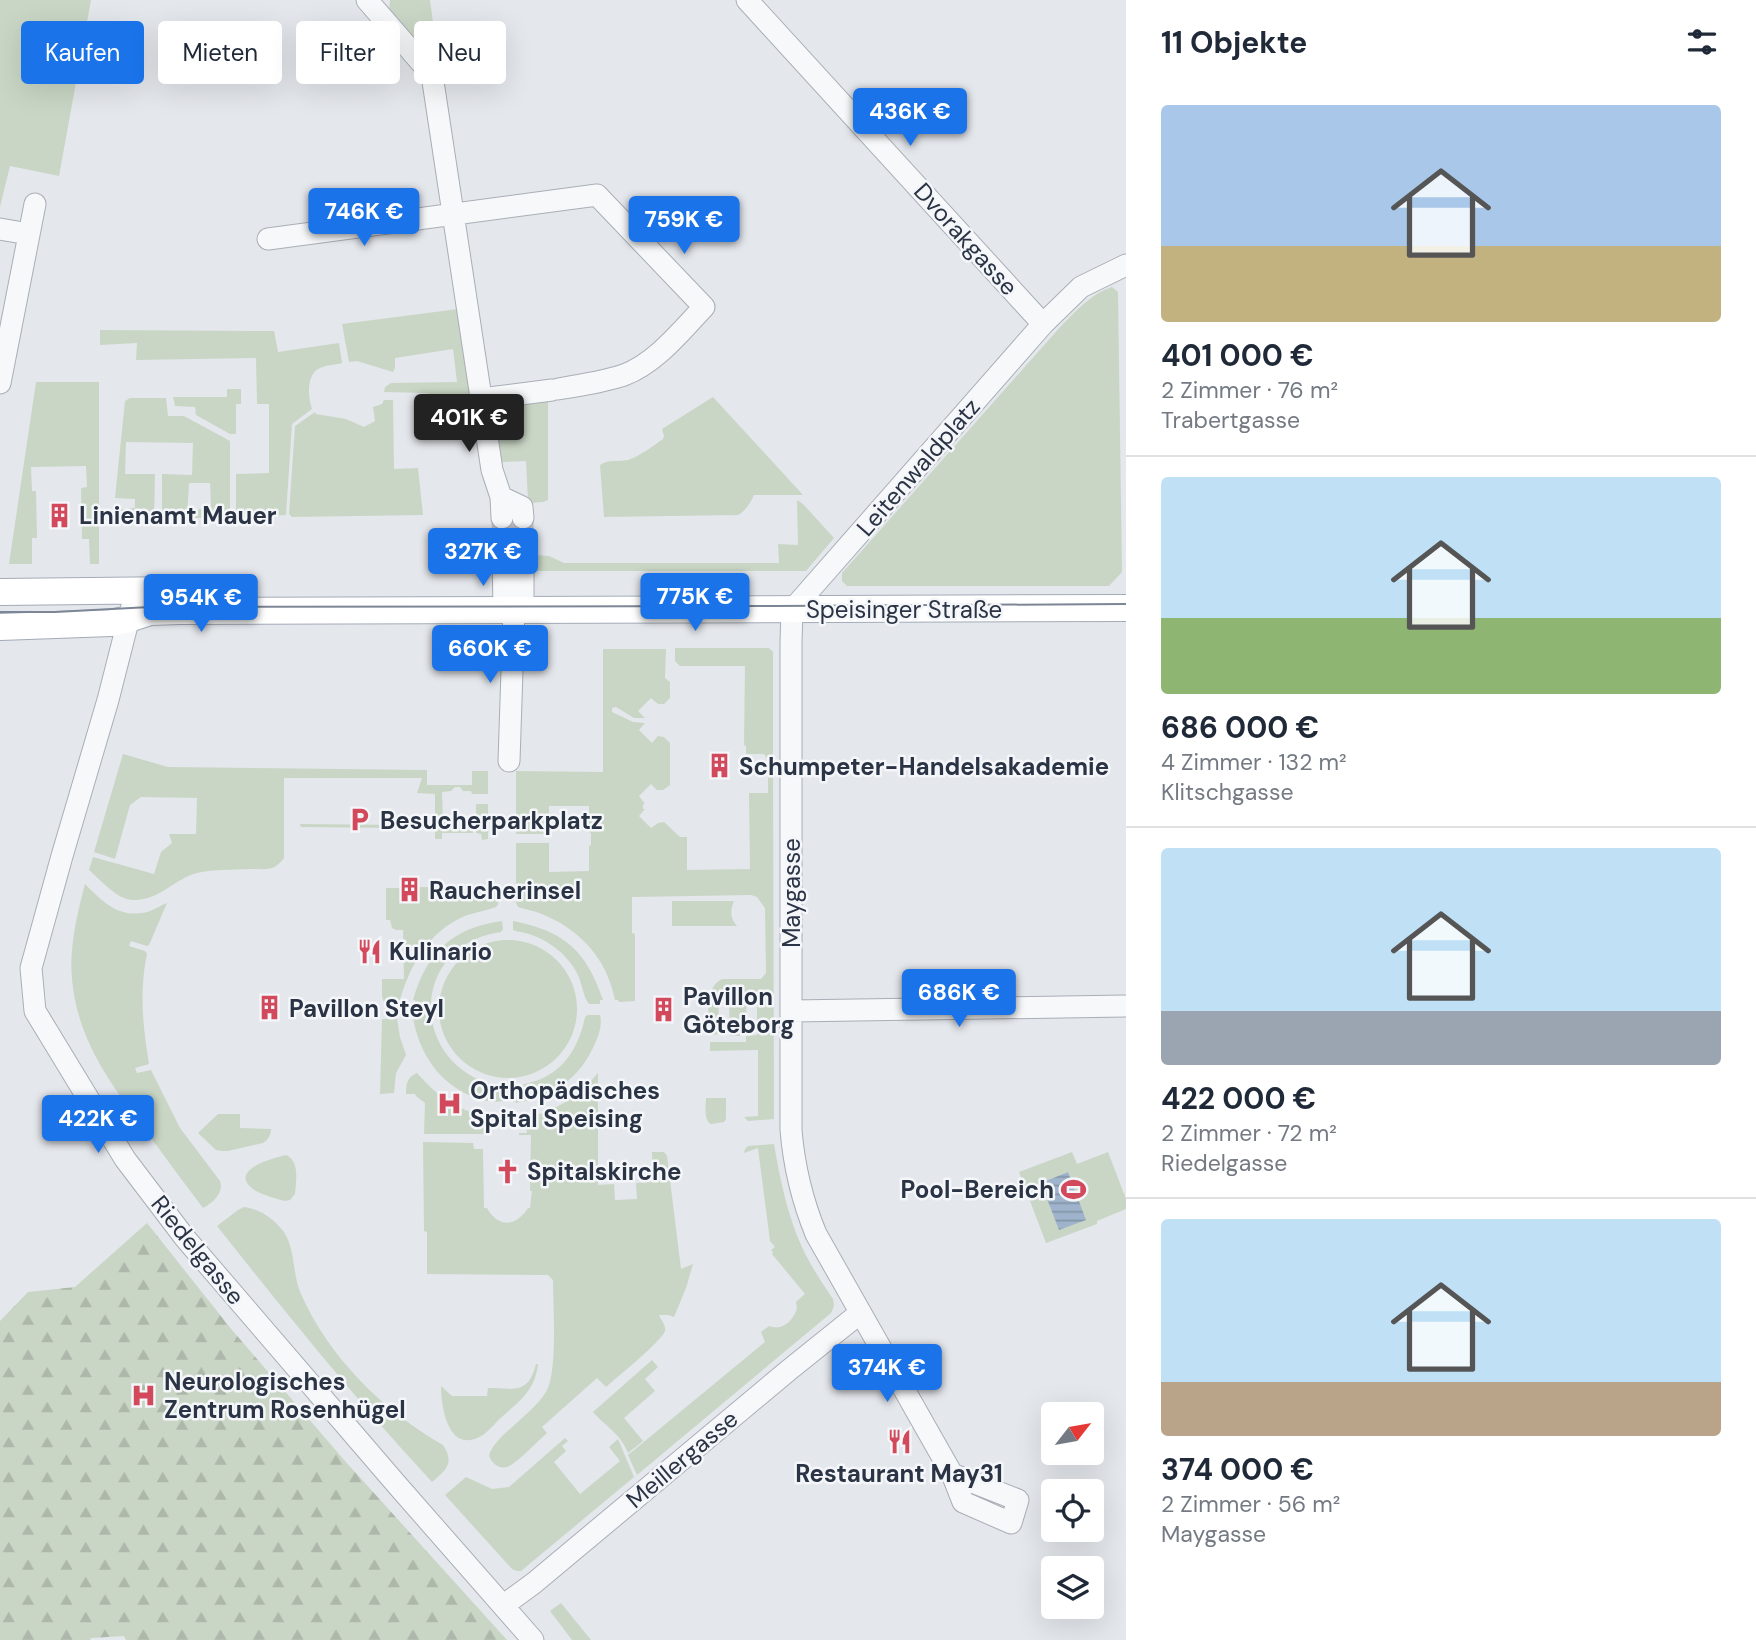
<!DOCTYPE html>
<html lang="de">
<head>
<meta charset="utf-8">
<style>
	body { margin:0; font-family:"DM Sans",sans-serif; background:#f6f6f7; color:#1f2937; height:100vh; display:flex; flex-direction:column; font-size:26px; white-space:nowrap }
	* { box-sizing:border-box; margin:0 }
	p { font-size:23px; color:#747a83 }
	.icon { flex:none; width:38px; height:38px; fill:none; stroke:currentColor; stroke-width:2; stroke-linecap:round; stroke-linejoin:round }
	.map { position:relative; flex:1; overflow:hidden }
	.drawer { display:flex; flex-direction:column; background:#fff; width:630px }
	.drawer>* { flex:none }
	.hud { position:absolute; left:21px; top:21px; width:665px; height:63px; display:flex; gap:14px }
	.needle { width:46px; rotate:59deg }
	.tools { position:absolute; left:1041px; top:1402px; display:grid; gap:14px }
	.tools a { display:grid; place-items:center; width:63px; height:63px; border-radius:7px; background:#fff; box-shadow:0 7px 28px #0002; font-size:35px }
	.price { position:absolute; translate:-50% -60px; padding:0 16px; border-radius:7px; background:#1a73e8; color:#fff; font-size:23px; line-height:46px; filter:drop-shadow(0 2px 4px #0008) }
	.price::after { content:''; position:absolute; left:50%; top:42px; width:21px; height:16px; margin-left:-10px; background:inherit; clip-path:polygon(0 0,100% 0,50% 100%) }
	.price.on { background:#222; color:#fff }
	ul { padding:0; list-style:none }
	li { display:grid; align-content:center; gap:14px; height:371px; padding:0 35px }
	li+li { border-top:2px solid #e0e1e3 }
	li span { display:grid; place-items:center; height:217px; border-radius:7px; color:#555 }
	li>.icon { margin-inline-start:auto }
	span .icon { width:126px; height:126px; fill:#fffc; stroke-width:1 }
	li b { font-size:30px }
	h2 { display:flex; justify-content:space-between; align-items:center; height:84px; padding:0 35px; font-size:30px }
	.tag { padding:0 24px; border-radius:7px; background:#fff; box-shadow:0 7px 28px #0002; font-size:24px; line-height:63px }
	.tag.on { background:#1a73e8; color:#fff }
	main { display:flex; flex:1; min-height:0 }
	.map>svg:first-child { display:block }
	.green { fill:#c9d6c5 }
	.forest { fill:url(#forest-firs) }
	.water { fill:url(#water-rules) }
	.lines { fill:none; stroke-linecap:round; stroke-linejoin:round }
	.minor-tunnel { stroke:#bfc3cb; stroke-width:21; stroke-dasharray:21 10; stroke-linecap:butt }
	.minor-casing { stroke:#a9aeb7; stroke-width:23 }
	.major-casing { stroke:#a3abb8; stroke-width:28 }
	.minor { stroke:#f7f8fa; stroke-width:21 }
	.major { stroke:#fff; stroke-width:26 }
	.tram { stroke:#7d8696; stroke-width:2 }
	.labels { text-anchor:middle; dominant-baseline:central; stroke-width:5; stroke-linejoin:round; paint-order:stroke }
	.street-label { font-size:24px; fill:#2b3445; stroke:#f4f6f9 }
	.poi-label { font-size:24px; font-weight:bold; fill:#2b3445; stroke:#f4f6f9; text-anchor:start }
</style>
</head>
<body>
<main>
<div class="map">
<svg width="1126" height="1640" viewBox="0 0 1126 1640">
	<defs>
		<pattern id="forest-firs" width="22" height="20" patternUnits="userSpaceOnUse" patternTransform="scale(1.75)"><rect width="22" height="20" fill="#c9d6c5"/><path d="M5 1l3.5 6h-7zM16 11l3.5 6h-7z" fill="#adb8ab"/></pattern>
		<pattern id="water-rules" width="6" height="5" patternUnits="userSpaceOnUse" patternTransform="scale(1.75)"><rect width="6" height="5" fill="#9fb4cc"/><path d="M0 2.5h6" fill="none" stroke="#8293a7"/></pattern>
	</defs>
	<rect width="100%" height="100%" fill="#e4e7ec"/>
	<path class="green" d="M0,0H91L59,176L10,166L0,207Z
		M390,0H430L438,60L436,62H434L389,12Z
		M1112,287L1118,292L1122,572L1109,586H847L842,581V573L1062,325C1077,310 1092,293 1112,287Z
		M458,309L473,409L471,412L437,413L436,395L426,393L384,392L385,387L391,383L457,382L453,349L395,358V368L393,372L357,361L349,362L342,324Z
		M100,330L274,331L278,352L339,343L342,363C335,365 325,365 318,369C306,377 308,397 312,409L292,424L286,515L238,518L236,516V474L269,473V404H257L256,358L136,360L137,343L100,345Z
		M36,382H99V564H90L89,539H82L81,488L87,487L86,466L31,467L32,491H36L37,538H32V564H9Z
		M227,389H241V404H236V434H230L196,415L195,407L175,406L173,397H227Z
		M548,397V500L543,502L530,503L528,500L526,461L501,462L495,456L493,404Z
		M713,397L803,495H754C750,504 746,510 738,515L604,517L600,465C608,459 618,462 628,460C640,456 653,446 663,439L664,436L662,429Z
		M130,398H166L168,416H184L230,441V518H194L195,510L208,508L211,505L210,483H189L187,518H162V474L192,475L193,443L126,442L125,474H155L154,518H113L114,510L135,508V499L115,498L125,401Z
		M384,400H393L394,469L418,468L423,515L292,517L289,514L295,426L315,412L316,414L346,419L364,427L375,421L373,407L382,404Z
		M797,500L803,504L834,538L806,571H537L534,565V555L549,556L564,563H779L778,544L798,545Z
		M675,648H769L773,652V758H767L764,754H746V746L744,745L745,666H680L675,661Z
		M603,649H666L665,678L670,682V698L664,704H658L651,698L638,711L645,718H634L616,707L612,708V712L633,722L645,723L639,730L652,743L658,736L664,737L670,743V785L663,790H657L651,784L639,796L645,804H643V809H645L639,816L651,828L658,823L664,822L680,837H687V870L750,869L749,793H768V773H773L774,1119L748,1121L744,1117L758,1116V1050L710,1051V1042H746V1036L757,1035V994H719L718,1034L710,1035L709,1033C709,1015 704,988 722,979H761L766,973L765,908L757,897L751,895L632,897V933L635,934V1001L619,1002L618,1000H615C607,960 582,931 544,915C536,911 527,910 518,907L516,903V843H549V872L589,871V846L591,845V833L589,832V806H549V834H516V771L603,772Z
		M123,754L168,767L427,770V785H472V771H488V794H472L471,791H463L460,787H455L451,791L442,792L443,822H455V819H472L473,833H442V839H435V794L417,793L422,778H284V858C281,862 277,866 272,868C266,870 257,869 250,869C233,870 214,869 197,873C174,879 159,901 133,900C117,900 101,880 89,870L93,857L154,874L161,852L172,843L169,834H196L197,798L141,797L130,805L115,859L94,852Z
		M476,804H488V839L482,840L481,834L476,833Z
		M300,824L401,825V828L301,827Z
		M85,884C101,900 117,917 142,913C151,912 159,906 167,903L149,945L147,946L131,941L129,946L145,951L147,954C139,991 143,1028 149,1064L135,1068L137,1073L151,1070L180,1128L220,1181C224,1193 213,1203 203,1208C184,1183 165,1157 146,1131C111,1085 77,1039 72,979C69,948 77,914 85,884Z
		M417,887L496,888L498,891C498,895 500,904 496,907C495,908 470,914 465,916C429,931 410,965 400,1000L384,1002L382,997V979H404L403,930H396L392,928L390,920H386V888H401L402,894H417Z
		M672,901H734C730,911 730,918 737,926H672Z
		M502,921L503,929L501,932C409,944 406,1067 501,1087L502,1090L503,1101C493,1103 481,1100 471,1096C438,1082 419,1052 413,1018H415V1000H413C427,952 452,928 502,921Z
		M513,921C564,931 586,950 603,1000H600V1004H589C583,997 582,982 577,973C568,955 548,940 529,934C523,932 518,932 513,930Z
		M439 1009a69 69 0 1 1 138 0a69 69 0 1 1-138 0Z
		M729,1001H746L747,1030H740V1036H730Z
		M588,1015H600C602,1022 600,1033 596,1041C581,1078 555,1096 516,1103V1102H513V1089C522,1083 535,1083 545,1077C569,1065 580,1041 585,1017Z
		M397,1018L400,1037L406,1055L396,1073L394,1093L380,1094L382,1020L383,1019Z
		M417,1073C439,1098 457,1110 489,1117L488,1133L486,1134H424L425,1103L416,1096L415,1094H406C406,1084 407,1077 417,1073Z
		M598,1073V1185L614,1184L615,1200L637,1199L636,1183L653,1182L652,1152H664L667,1156L681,1269L693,1264L686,1288L674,1317L668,1315H659C661,1320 666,1325 665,1331C662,1341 616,1378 606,1387L597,1378L542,1427L547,1433C539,1440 515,1465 507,1467C498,1469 492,1463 489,1456C493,1437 533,1414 546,1392C558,1372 553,1306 553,1280L548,1275L427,1274V1232L424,1231L423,1142L473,1143L474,1149H483L484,1208H487C498,1228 516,1227 528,1208H530L532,1191H530L531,1135H519V1133H527L525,1118C556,1111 578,1097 598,1073Z
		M706,1098H726V1119L724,1122L711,1124C703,1119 706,1107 706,1098Z
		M218,1114H240V1128L271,1129C271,1135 268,1140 263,1143L228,1151H222L216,1150L198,1133Z
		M774,1144C781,1184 789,1224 809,1261C816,1274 825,1287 833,1299L834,1306L831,1313L637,1475L628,1455L765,1342L761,1332L769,1326C782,1331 792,1322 797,1309L796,1302L805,1294L772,1254L773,1252L771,1250L775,1247L770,1241L758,1148L744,1153L745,1149L748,1146Z
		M1072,1152L1077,1164L1108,1152L1126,1199V1209L1097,1221V1224L1046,1243L1019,1172Z
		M286,1155C300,1161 296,1181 295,1194L290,1200L285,1201C275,1198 262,1195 253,1189C228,1170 273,1158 286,1155Z
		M244,1207C260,1209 274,1219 284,1232C296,1251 292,1274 301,1294C329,1358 384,1411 443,1445C455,1463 446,1470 432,1482C356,1400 286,1313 217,1226L238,1210Z
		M652,1360L658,1367L645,1379L655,1391L624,1418L643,1441L628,1453C621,1434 606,1427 593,1412Z
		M536,1364H538C535,1390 521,1400 503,1416C496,1422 490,1430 483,1435C449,1456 441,1409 441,1386L452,1396H487L488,1388C515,1388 528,1395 536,1364Z
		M565,1438L568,1441L562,1446L566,1451L554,1462L580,1494L620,1461L609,1447L618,1439L634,1477L521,1571H517L512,1569L445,1495L466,1477L492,1489L509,1487Z
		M561,1603L591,1640H572L550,1611Z"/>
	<path class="forest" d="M147,1223L232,1330L345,1461L507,1640H126L124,1636L91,1638L90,1640H0V1321L28,1292L75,1287Z"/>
	<path class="water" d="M1068,1172L1086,1220L1059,1230L1041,1183Z"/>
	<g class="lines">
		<path class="minor-tunnel" d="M502,518L503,555
			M523,518V555"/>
		<defs>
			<path id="minor" d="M367,0L432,75L492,470L501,497L502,518
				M747,0L1043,324
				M0,229L29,234
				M268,239L597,195L704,307C681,331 656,363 624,375C606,381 577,386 558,389
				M0,383L35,204
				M481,399L552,390
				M501,497L522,507L523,518
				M503,555L504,610
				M523,555V610
				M136,590L108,700L62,856L31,968L35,1011L125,1159L185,1238L398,1486L533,1640
				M509,761L514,610
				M792,1011L1126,1006
				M952,1474L1018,1500L1011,1523L963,1502L952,1474L816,1234C802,1200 794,1166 791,1130V642L792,610L1043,324L1081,287L1126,265
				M504,1605L534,1583L789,1370L860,1313"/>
			<path id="major" d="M0,592L180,590L228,601
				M0,627L111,623L129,619L150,612L179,611L1126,608"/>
		</defs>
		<use href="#minor" class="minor-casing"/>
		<use href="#major" class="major-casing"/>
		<use href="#minor" class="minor"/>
		<use href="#major" class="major"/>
		<path class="tram" d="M0,612H55L150,607L775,606L1126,604"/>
	</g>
	<defs>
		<symbol id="building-bare" viewBox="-9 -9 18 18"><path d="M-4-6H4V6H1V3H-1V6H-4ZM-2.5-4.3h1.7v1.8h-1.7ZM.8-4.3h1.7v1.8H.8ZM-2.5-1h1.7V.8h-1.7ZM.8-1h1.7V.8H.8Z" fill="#d1495b" stroke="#f4f6f9" stroke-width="2.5" paint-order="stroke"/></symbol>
		<symbol id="parking-bare" viewBox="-9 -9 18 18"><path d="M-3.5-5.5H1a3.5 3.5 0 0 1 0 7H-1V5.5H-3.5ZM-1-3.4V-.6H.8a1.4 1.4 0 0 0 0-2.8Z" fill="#d1495b" stroke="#f4f6f9" stroke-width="2.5" paint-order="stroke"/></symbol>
		<symbol id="restaurant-bare" viewBox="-9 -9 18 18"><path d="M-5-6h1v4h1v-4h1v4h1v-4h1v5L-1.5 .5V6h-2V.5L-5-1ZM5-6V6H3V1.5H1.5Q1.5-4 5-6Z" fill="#d1495b" stroke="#f4f6f9" stroke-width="2.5" paint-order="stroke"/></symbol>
		<symbol id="hospital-bare" viewBox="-9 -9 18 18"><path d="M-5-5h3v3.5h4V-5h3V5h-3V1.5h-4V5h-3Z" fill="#d1495b" stroke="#f4f6f9" stroke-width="2.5" paint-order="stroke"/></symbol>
		<symbol id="church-bare" viewBox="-9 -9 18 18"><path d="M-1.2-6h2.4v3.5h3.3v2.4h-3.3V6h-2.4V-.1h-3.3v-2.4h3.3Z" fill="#d1495b" stroke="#f4f6f9" stroke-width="2.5" paint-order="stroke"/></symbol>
		<symbol id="stadium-bare" viewBox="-9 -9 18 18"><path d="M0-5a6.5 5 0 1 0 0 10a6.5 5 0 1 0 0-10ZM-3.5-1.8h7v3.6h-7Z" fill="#d1495b" stroke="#f4f6f9" stroke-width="2.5" paint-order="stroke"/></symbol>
	</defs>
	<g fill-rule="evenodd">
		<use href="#building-bare" x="42" y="498" width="35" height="35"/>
		<use href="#building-bare" x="702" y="748" width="35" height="35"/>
		<use href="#parking-bare" x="342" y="802" width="35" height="35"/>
		<use href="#building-bare" x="392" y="872" width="35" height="35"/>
		<use href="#restaurant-bare" x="352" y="934" width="35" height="35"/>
		<use href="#building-bare" x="252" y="990" width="35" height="35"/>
		<use href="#building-bare" x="646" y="992" width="35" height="35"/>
		<use href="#hospital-bare" x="432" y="1086" width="35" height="35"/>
		<use href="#church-bare" x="490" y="1154" width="35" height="35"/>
		<use href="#stadium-bare" x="1056" y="1172" width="35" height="35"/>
		<use href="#hospital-bare" x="126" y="1378" width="35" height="35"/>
		<use href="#restaurant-bare" x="882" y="1424" width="35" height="35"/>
	</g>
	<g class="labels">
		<g class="street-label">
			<text transform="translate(966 239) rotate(48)">Dvorakgasse</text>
			<text transform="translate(918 467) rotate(-49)">Leitenwaldplatz</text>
			<text x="904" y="609">Speisinger Straße</text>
			<text transform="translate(791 893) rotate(-90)">Maygasse</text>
			<text transform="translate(198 1250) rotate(51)">Riedelgasse</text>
			<text transform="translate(682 1459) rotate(-40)">Meillergasse</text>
		</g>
		<g class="poi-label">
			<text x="79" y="515">Linienamt Mauer</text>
			<text x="739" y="766">Schumpeter-Handelsakademie</text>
			<text x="380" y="820">Besucherparkplatz</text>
			<text x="429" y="890">Raucherinsel</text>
			<text x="389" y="951">Kulinario</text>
			<text x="683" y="996">Pavillon<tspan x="683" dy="28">Göteborg</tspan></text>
			<text x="289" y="1008">Pavillon Steyl</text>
			<text x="470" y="1090">Orthopädisches<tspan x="470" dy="28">Spital Speising</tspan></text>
			<text x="527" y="1171">Spitalskirche</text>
			<text x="1054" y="1189" text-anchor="end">Pool-Bereich</text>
			<text x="164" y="1381">Neurologisches<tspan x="164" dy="28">Zentrum Rosenhügel</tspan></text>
			<text x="899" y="1473" text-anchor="middle">Restaurant May31</text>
		</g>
	</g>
</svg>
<div class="tools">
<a><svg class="needle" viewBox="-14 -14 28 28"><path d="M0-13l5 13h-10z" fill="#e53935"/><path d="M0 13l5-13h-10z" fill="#747a83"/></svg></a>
<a><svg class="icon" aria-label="locate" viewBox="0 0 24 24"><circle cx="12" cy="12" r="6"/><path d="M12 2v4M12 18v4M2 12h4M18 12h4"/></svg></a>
<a><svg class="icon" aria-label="layers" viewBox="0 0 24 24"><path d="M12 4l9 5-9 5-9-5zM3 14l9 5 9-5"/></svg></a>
</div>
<b class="price" style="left:910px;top:148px">436K €</b>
<b class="price" style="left:364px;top:248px">746K €</b>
<b class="price" style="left:684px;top:256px">759K €</b>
<b class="price on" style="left:469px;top:454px">401K €</b>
<b class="price" style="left:483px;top:588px">327K €</b>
<b class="price" style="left:695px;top:633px">775K €</b>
<b class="price" style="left:201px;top:634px">954K €</b>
<b class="price" style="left:490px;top:685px">660K €</b>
<b class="price" style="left:959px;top:1029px">686K €</b>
<b class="price" style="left:98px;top:1155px">422K €</b>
<b class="price" style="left:887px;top:1404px">374K €</b>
<div class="hud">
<a class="tag on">Kaufen</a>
<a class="tag">Mieten</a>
<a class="tag">Filter</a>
<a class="tag">Neu</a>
</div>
</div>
<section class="drawer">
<h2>11 Objekte<svg class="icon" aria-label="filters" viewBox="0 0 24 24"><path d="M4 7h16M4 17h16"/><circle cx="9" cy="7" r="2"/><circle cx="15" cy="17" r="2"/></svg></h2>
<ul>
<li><span style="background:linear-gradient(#a9c7e8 65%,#c2b280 0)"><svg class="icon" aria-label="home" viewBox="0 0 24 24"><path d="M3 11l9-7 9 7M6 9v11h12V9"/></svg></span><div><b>401 000 €</b><p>2 Zimmer · 76 m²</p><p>Trabertgasse</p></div></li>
<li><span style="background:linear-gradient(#bfe0f5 65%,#8fb573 0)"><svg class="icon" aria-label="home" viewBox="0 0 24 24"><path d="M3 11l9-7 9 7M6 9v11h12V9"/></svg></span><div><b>686 000 €</b><p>4 Zimmer · 132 m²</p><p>Klitschgasse</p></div></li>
<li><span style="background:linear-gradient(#bfe0f5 75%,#9aa5b1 0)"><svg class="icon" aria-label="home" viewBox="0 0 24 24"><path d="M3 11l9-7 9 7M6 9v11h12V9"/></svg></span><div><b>422 000 €</b><p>2 Zimmer · 72 m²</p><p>Riedelgasse</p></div></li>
<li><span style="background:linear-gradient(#bfe0f5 75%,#b9a48a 0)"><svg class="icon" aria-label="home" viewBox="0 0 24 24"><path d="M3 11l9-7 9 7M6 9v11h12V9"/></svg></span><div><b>374 000 €</b><p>2 Zimmer · 56 m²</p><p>Maygasse</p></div></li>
</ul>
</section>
</main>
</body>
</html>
